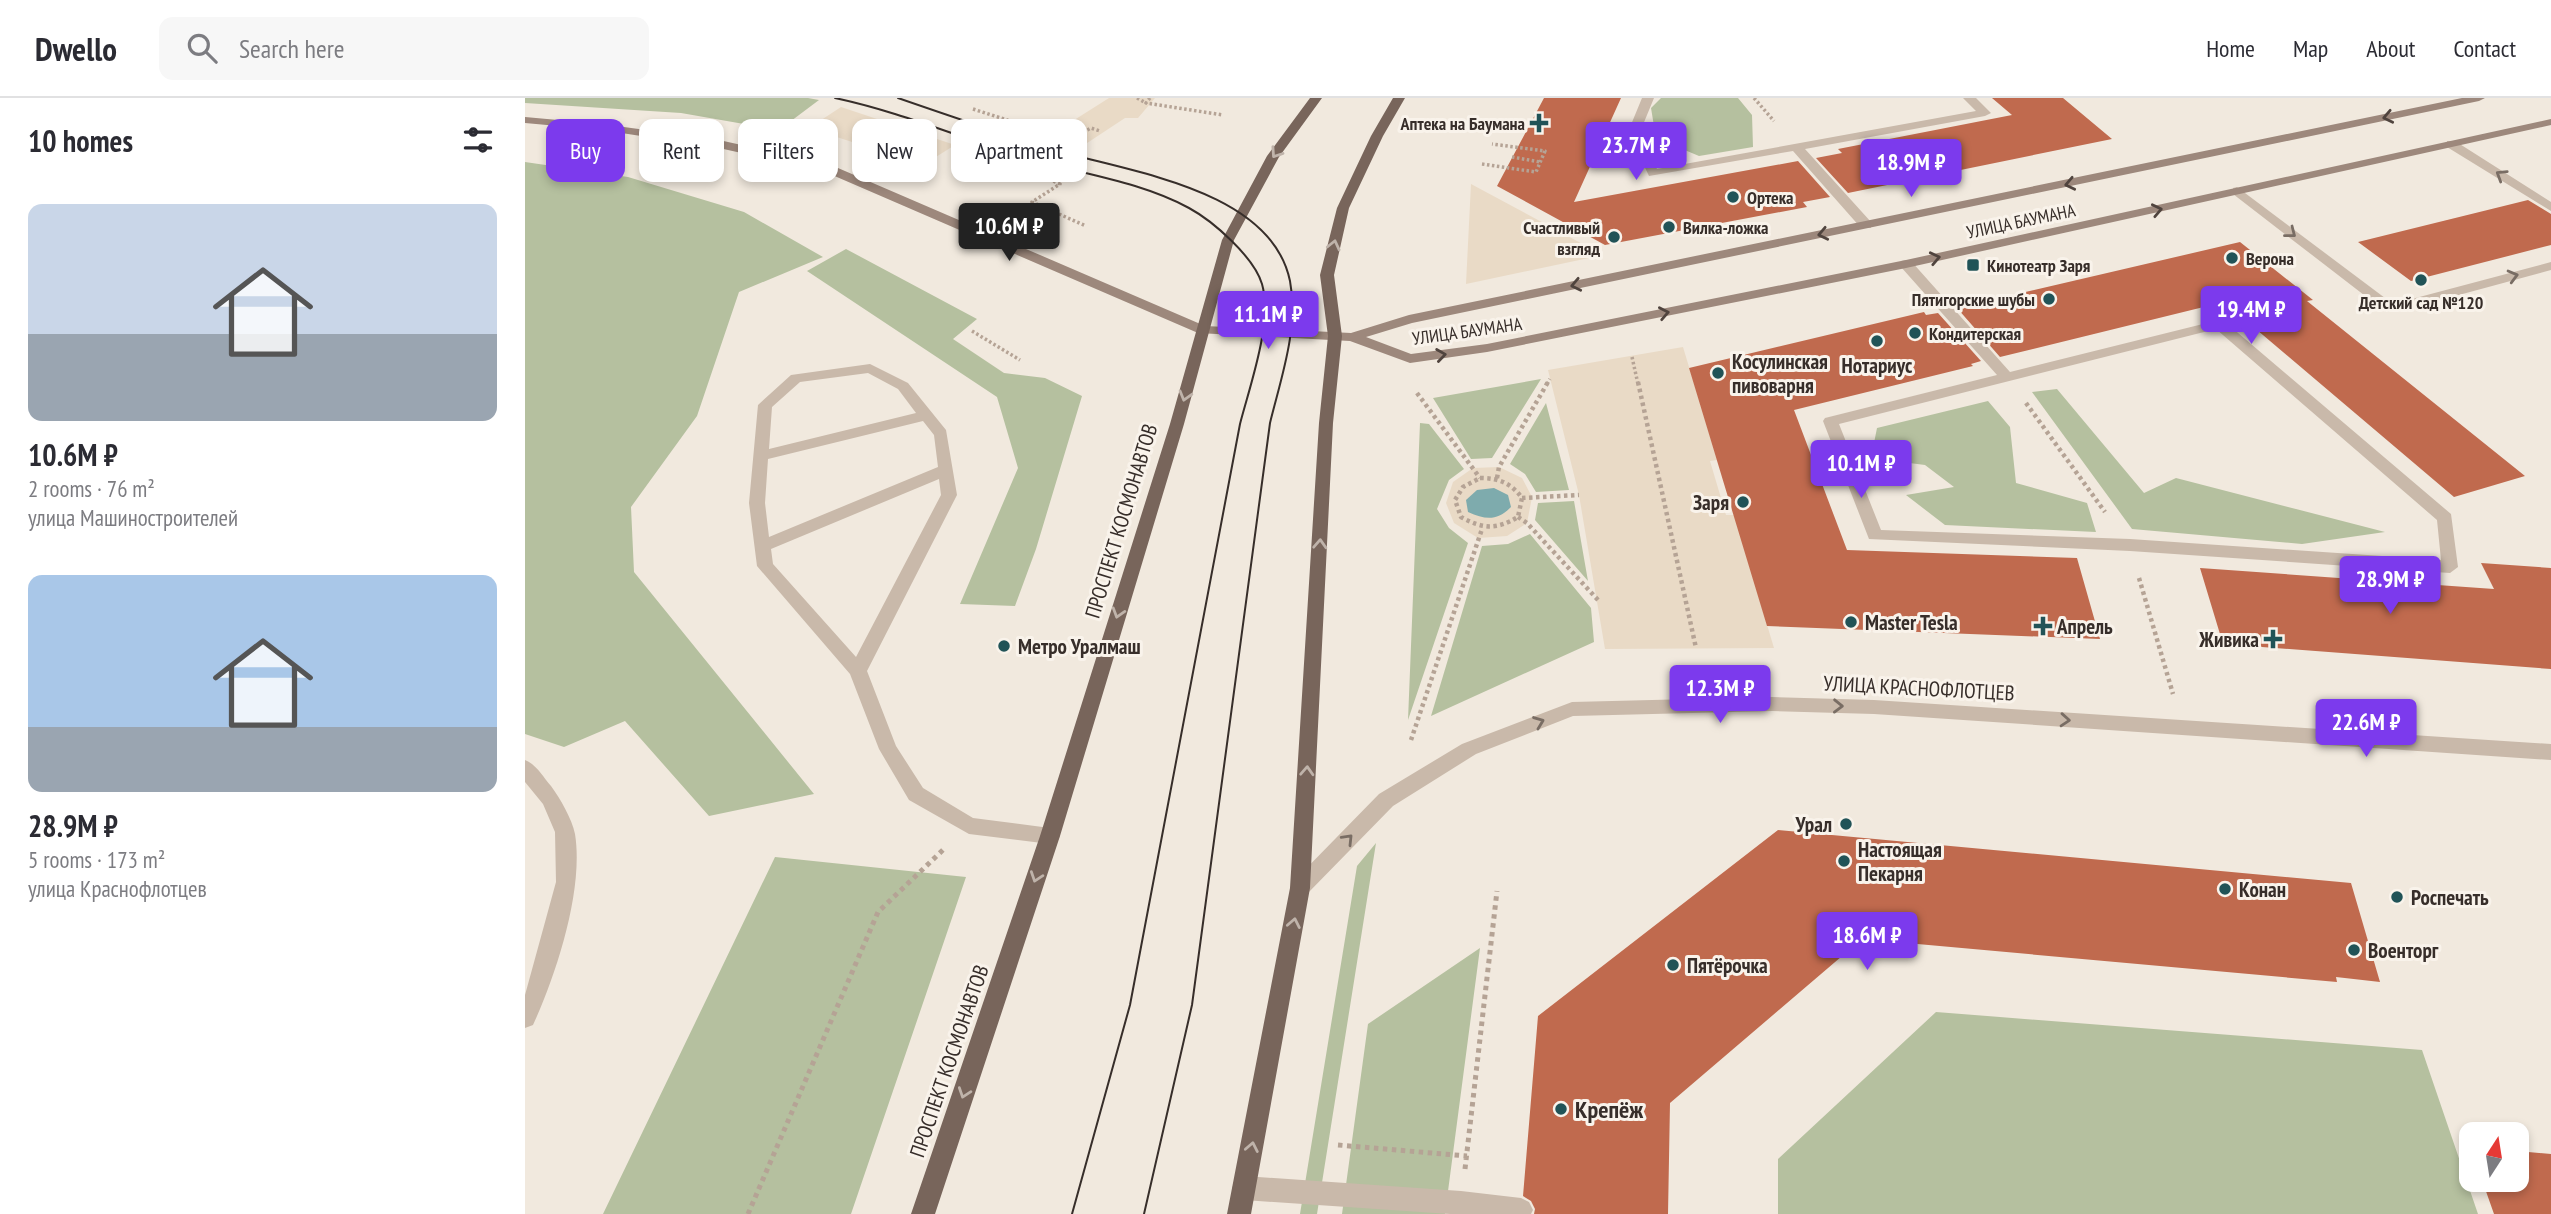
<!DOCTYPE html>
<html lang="en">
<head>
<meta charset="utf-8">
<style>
	body { margin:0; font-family:"PT Sans Narrow",sans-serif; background:#f7f7f7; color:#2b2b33; height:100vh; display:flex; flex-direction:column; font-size:26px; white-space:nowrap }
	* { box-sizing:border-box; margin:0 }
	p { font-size:23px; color:#7c7c81 }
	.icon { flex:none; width:38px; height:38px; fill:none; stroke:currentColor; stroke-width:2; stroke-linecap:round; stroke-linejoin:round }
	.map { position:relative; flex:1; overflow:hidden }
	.panel { display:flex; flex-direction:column; background:#fff; width:525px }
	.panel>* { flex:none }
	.top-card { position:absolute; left:21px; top:21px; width:665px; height:63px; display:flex; gap:14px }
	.needle { width:46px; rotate:12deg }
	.buttons { position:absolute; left:1934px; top:1024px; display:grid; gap:14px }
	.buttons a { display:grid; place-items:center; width:70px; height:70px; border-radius:14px; background:#fff; box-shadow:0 4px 10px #0003; font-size:35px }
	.price { position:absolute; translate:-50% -60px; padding:0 16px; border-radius:7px; background:#7c3aed; color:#fff; font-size:23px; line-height:46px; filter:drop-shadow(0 2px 4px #0008) }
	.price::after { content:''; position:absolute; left:50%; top:42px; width:21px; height:16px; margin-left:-10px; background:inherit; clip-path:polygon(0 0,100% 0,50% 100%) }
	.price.selected { background:#222; color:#fff }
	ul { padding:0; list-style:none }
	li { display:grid; align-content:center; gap:14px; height:371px; padding:0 28px }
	li span { display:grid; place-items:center; height:217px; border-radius:14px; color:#555 }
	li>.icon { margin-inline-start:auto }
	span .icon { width:126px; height:126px; fill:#fffc; stroke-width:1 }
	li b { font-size:30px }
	h2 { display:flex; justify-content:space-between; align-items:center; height:84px; padding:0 28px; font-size:30px }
	.chip { padding:0 24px; border-radius:14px; background:#fff; box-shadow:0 4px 10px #0003; font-size:24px; line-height:63px }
	.chip.selected { background:#7c3aed; color:#fff }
	header { display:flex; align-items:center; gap:42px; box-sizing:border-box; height:98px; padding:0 35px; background:#fff; border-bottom:2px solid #e1e1e2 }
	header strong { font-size:33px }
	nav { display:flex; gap:38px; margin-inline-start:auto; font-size:24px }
	.search { width:490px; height:63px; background:#f7f7f7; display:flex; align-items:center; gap:18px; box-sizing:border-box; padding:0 24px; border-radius:14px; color:#7c7c81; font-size:26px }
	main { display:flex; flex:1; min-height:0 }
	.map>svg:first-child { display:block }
	.green { fill:#b5c09f }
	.plaza { fill:#e9dac6 }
	.water { fill:#7eabad }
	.building { fill:#c06a4e }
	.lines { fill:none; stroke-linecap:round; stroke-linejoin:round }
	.path-far2 { stroke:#b5a395; stroke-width:3.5; stroke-dasharray:2.5 2.5; stroke-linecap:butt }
	.path-far1 { stroke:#b5a395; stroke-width:4.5; stroke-dasharray:3.5 3.5; stroke-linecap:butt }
	.path { stroke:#b5a395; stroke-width:5; stroke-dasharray:4.5 4.5; stroke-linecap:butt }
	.service { fill:#c9b9aa; fill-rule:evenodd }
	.tertiary { fill:#c9b9aa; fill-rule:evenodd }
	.secondary { fill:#9d887c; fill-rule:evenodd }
	.primary { fill:#78655b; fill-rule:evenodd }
	.tram { stroke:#372e2a; stroke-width:2 }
	.oneway { stroke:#50443e }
	.oneway2 { stroke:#bfb3aa }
	.oneway3 { stroke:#796d64 }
	.poi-dot { fill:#215357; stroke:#f9f3eb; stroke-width:2.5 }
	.labels { text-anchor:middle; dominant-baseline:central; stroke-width:6; stroke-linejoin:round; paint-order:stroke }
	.far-poi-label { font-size:18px; font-weight:bold; fill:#372e2a; stroke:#f9f3eb; text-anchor:start }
	.far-street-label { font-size:18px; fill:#372e2a; stroke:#f9f3eb }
	.poi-label { font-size:21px; font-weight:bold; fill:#372e2a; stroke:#f9f3eb; text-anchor:start }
	.street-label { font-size:21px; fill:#372e2a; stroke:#f9f3eb }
	.near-poi-label { font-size:24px; font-weight:bold; fill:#372e2a; stroke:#f9f3eb; text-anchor:start }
</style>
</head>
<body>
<header>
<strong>Dwello</strong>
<div class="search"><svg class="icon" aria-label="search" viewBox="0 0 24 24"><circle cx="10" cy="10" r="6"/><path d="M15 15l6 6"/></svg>Search here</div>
<nav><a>Home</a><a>Map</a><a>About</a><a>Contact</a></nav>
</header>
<main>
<section class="panel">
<h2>10 homes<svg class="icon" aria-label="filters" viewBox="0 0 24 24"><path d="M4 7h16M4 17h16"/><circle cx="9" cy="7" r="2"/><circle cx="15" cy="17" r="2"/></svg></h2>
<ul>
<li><span style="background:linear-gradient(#c9d6e8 60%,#9aa5b1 0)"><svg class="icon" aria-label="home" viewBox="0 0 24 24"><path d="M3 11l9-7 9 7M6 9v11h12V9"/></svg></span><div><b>10.6M ₽</b><p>2 rooms · 76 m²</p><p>улица Машиностроителей</p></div></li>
<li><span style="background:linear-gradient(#a9c7e8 70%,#9aa5b1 0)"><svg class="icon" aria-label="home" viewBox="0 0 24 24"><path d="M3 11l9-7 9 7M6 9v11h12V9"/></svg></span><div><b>28.9M ₽</b><p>5 rooms · 173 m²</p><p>улица Краснофлотцев</p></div></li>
</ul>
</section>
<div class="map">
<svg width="2026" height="1116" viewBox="0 0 2026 1116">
	<rect width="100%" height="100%" fill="#f1e9de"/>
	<path class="green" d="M0,0H283L294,2L254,32L156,15L0,5Z
		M1136,0H1213L1227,17L1228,49L1174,58L1131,40L1126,10Z
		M0,64L103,79L219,114L298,159L214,194L172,318L106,409L109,474L289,696L184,718L100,623L39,649L0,636Z
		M321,151L452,221L428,241L479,275L520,280L557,298L511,451L490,508L435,506L493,370L472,299L282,173Z
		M1016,281L967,360L946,361L908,300Z
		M1532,291L1619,395L1651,380L1860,434L1777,446L1607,431L1507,294Z
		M1463,303L1485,329L1491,385L1562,405L1571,434L1420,427L1381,397L1429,389L1400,367L1346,360L1352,330Z
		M1021,305L1044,392L1011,394L1000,376L985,366Z
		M895,325L904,326L939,371L924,382L912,411L924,430L943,445L883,622Z
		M1049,403L1063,483L1010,422L1013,405Z
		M1005,436L1066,510L1069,544L906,618L957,448L983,446Z
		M851,745L792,1116H775L832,768Z
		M250,759L441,779L326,1116H78Z
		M955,850L920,1116H817L843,926Z
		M1411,914L1897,952L1953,1116H1253V1061Z"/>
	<path class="plaza" d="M584,0H630L613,20H600L550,53L516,43Z
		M316,9L430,47L398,67L284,30Z
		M946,86L1078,157L941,186Z
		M1158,249L1192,362L1185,363L1201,417H1209L1249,550L1080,551L1054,397L1023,272Z
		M974,369L997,380L1007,399L1002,425L982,438L953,440L929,425L921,405L928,384L948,370Z"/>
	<path class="water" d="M969,390L983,397L986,409C972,423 961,422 943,414L941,402L952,392Z"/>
	<path class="building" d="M1019,0H1096L1049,104L1273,63L1305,99L1278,104L1282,109L1080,147L972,88Z
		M1467,0H1538L1587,41L1323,95L1291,60L1317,55L1313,51L1487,17Z
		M2003,102L2026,116V147L1886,183L1833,144Z
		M1715,144L1788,202L1782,203L2000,378L1929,399L1699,204L1475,259L1432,210Z
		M1399,214L1401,217L1413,215L1456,263L1446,266L1448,268L1269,312L1322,452L1552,460L1575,541L1242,528L1164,270Z
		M1956,465L2026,470V571L1698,546L1675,470L1969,491Z
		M1253,732L1826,785L1855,884L1811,879L1812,884L1337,841L1145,1005L1143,1116H1009L1010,1111L1006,1103L998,1098L1013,918Z
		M1992,1053L2026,1056V1116H1969L1957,1082H1992Z"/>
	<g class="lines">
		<path class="path-far2" d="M612,0L621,5
			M625,0L621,5L698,17
			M1229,0L1249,23
			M448,11L553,45
			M545,42L566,30L575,33
			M554,46L518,79L535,86L507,104L561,128
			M987,59L1015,64
			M957,66L1011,74L1020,53L967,46
			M447,233L495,262
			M1107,259L1113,286
			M1022,286L1025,281"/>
		<path class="path-far1" d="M1113,284L1171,550
			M892,295L955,380
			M1501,305L1580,414
			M955,380C974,380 986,385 997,400L993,419C971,432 958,431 936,419L930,402L938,389Z
			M972,380L974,369L1023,284
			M997,400L1054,397
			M993,419L1002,425L1073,502
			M1614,480L1648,596
			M886,642L957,431"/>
		<path class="path" d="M813,1047L942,1058
			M940,1071L972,793
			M223,1116L353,814L420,750"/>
		<path class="service" d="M1117,0H1129L1115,34L1132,71L1451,13L1438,0H1451L1466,15L1460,18L1280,51L1346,124V130H1336L1268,53L1124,78L1103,34Z
			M1922,43H1930L2026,104V113L1922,49Z
			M1712,89L1868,206L2026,164V172L1871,214H1861L1708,96V90Z
			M1381,162L1386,163L1485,274L1694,222L1699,223L1926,416L1933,469L1925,475L1605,453L1344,441L1298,323L1300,320L1472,277L1376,169V163ZM1691,231L1912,422L1916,462L1605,441L1356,432L1314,326Z
			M345,266L383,285L421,332L432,397L342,573L371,648L398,690L448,720L525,730L532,732L535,738L532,744L525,746L444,736L384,702L354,651L325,576L232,468L224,405L233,307L266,277ZM343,275L373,291L391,315L244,351L247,309L275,284ZM398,323L409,337L413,369L244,439L240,405L243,361ZM414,381L416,397L331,559L248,466L246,451Z
			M0,662C11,666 18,679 26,688C35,700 47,721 50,736C59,792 31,877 8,927L0,930V897L31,784L30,734L18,706L0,684Z
			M719,1078L936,1093L996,1100L1004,1104L1008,1112L1006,1116H925L719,1102L711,1098L707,1090L711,1082Z"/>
		<path class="tertiary" d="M1247,599L1349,602L2026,646V662L1349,616L1247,613L1048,618L951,656L868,708L782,796L775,799L768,796L765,790L768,784L854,696L937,646L1047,604Z"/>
		<path class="secondary" d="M1937,0H1960L1954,3L887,225L841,239L886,256L962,246L1381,162L2026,21V27L1381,170L962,254L885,265L825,243L673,235L298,73L194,50L77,32L0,25V19L77,26L194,42L306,67L680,228L826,235L884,217Z"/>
		<path class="primary" d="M785,0H797L754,59L709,142L659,326L535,738L410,1116H386L515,738L645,326L697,142L742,58Z
			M868,0H880L858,38L824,110L809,177L817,238L808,325L785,790L726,1116H702L765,790L794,325L803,238L795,177L812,110L846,38Z"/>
		<path class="tram" d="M310,0C376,14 438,41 502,60C556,76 614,83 664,110C688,123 729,159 737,186C748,224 725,287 715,326L605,907L547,1116
			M373,0C425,18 477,36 530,52C604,74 746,91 765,183C774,230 756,280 745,325L667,907L619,1116"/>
	</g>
	<defs><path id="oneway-chevron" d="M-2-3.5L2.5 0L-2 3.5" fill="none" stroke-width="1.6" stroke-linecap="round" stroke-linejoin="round" transform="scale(1.75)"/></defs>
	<g class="oneway">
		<use href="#oneway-chevron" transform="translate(1863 19) rotate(168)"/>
		<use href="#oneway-chevron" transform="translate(1545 86) rotate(168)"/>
		<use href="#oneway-chevron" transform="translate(1632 112) rotate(-12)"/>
		<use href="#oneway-chevron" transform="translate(1298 136) rotate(168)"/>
		<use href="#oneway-chevron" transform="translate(1410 160) rotate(-12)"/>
		<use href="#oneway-chevron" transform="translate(1051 187) rotate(168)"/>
		<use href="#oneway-chevron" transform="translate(1139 215) rotate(-11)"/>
		<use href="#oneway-chevron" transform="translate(916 257) rotate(-8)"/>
	</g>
	<g class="oneway2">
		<use href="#oneway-chevron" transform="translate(751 55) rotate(124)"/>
		<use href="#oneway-chevron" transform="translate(809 147) rotate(-77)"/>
		<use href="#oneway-chevron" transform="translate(660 298) rotate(106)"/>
		<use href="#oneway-chevron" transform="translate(795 446) rotate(-87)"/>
		<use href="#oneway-chevron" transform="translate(593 515) rotate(107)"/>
		<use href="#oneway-chevron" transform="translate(782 673) rotate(-87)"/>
		<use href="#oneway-chevron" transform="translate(511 779) rotate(109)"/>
		<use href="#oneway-chevron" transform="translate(769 825) rotate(-79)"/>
		<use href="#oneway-chevron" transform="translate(439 995) rotate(109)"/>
		<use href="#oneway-chevron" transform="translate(727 1049) rotate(-79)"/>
	</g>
	<g class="oneway3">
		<use href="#oneway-chevron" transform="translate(1976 77) rotate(-148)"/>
		<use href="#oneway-chevron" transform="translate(1766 135) rotate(38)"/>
		<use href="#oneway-chevron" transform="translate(1988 178) rotate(-15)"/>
		<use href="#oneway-chevron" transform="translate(1313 608) rotate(1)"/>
		<use href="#oneway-chevron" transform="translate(1540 622) rotate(4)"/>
		<use href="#oneway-chevron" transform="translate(1014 624) rotate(-21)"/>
		<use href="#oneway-chevron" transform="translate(823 741) rotate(-46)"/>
	</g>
	<g class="poi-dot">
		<path d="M1010.5 14.5h7v7h7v7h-7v7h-7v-7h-7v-7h7z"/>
		<circle cx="1208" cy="99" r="7"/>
		<circle cx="1144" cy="129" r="7"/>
		<circle cx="1089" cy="139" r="7"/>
		<circle cx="1707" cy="160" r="7"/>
		<rect x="1441" y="160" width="14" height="14" rx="3.5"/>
		<circle cx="1896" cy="182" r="7"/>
		<circle cx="1524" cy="201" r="7"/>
		<circle cx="1390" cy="235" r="7"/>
		<circle cx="1352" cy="243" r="7"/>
		<circle cx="1193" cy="275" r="7"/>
		<circle cx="1218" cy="404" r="7"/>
		<circle cx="1326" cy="524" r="7"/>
		<path d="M1514.5 517.5h7v7h7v7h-7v7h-7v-7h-7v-7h7z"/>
		<path d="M1744.5 530.5h7v7h7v7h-7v7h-7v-7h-7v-7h7z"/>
		<circle cx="479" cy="548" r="7"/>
		<circle cx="1321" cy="726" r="7"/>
		<circle cx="1319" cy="763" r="7"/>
		<circle cx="1700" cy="791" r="7"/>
		<circle cx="1872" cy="799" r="7"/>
		<circle cx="1829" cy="852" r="7"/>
		<circle cx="1148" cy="867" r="7"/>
		<circle cx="1036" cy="1011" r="7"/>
	</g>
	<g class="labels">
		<g class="far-poi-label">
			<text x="1000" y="25" text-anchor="end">Аптека на Баумана</text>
			<text x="1222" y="99">Ортека</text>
			<text x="1075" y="129" text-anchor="end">Счастливый<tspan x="1075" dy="21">взгляд</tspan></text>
			<text x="1158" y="129">Вилка-ложка</text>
			<text x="1721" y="160">Верона</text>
			<text x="1462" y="167">Кинотеатр Заря</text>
			<text x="1510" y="201" text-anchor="end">Пятигорские шубы</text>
			<text x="1896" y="204" text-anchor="middle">Детский сад №120</text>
			<text x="1404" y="235">Кондитерская</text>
		</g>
		<g class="far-street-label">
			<text transform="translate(1496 123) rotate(-12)">УЛИЦА БАУМАНА</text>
			<text transform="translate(942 233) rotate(-8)">УЛИЦА БАУМАНА</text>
		</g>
		<g class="poi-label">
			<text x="1207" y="263">Косулинская<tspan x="1207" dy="24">пивоварня</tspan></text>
			<text x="1352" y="267" text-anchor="middle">Нотариус</text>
			<text x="1204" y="404" text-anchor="end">Заря</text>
			<text x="1340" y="524">Master Tesla</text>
			<text x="1532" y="528">Апрель</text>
			<text x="1734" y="541" text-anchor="end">Живика</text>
			<text x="493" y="548">Метро Уралмаш</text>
			<text x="1307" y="726" text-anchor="end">Урал</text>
			<text x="1333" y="751">Настоящая<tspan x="1333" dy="24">Пекарня</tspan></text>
			<text x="1714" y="791">Конан</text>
			<text x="1886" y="799">Роспечать</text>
			<text x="1843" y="852">Военторг</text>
			<text x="1162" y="867">Пятёрочка</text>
		</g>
		<g class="street-label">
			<text transform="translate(596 423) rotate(-73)">ПРОСПЕКТ КОСМОНАВТОВ</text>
			<text transform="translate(1394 590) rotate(3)">УЛИЦА КРАСНОФЛОТЦЕВ</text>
			<text transform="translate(424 963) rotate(-71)">ПРОСПЕКТ КОСМОНАВТОВ</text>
		</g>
		<g class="near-poi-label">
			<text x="1050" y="1011">Крепёж</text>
		</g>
	</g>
</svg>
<div class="buttons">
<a><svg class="needle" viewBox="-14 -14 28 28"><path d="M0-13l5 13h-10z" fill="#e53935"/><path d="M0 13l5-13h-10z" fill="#7c7c81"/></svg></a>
</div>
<b class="price" style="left:1111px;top:84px">23.7M ₽</b>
<b class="price" style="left:1386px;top:101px">18.9M ₽</b>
<b class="price selected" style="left:484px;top:165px">10.6M ₽</b>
<b class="price" style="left:1726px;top:248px">19.4M ₽</b>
<b class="price" style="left:743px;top:253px">11.1M ₽</b>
<b class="price" style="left:1336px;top:402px">10.1M ₽</b>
<b class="price" style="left:1865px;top:518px">28.9M ₽</b>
<b class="price" style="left:1195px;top:627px">12.3M ₽</b>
<b class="price" style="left:1841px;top:661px">22.6M ₽</b>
<b class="price" style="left:1342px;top:874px">18.6M ₽</b>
<div class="top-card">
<a class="chip selected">Buy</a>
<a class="chip">Rent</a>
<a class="chip">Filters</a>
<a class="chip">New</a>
<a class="chip">Apartment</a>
</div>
</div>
</main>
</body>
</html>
